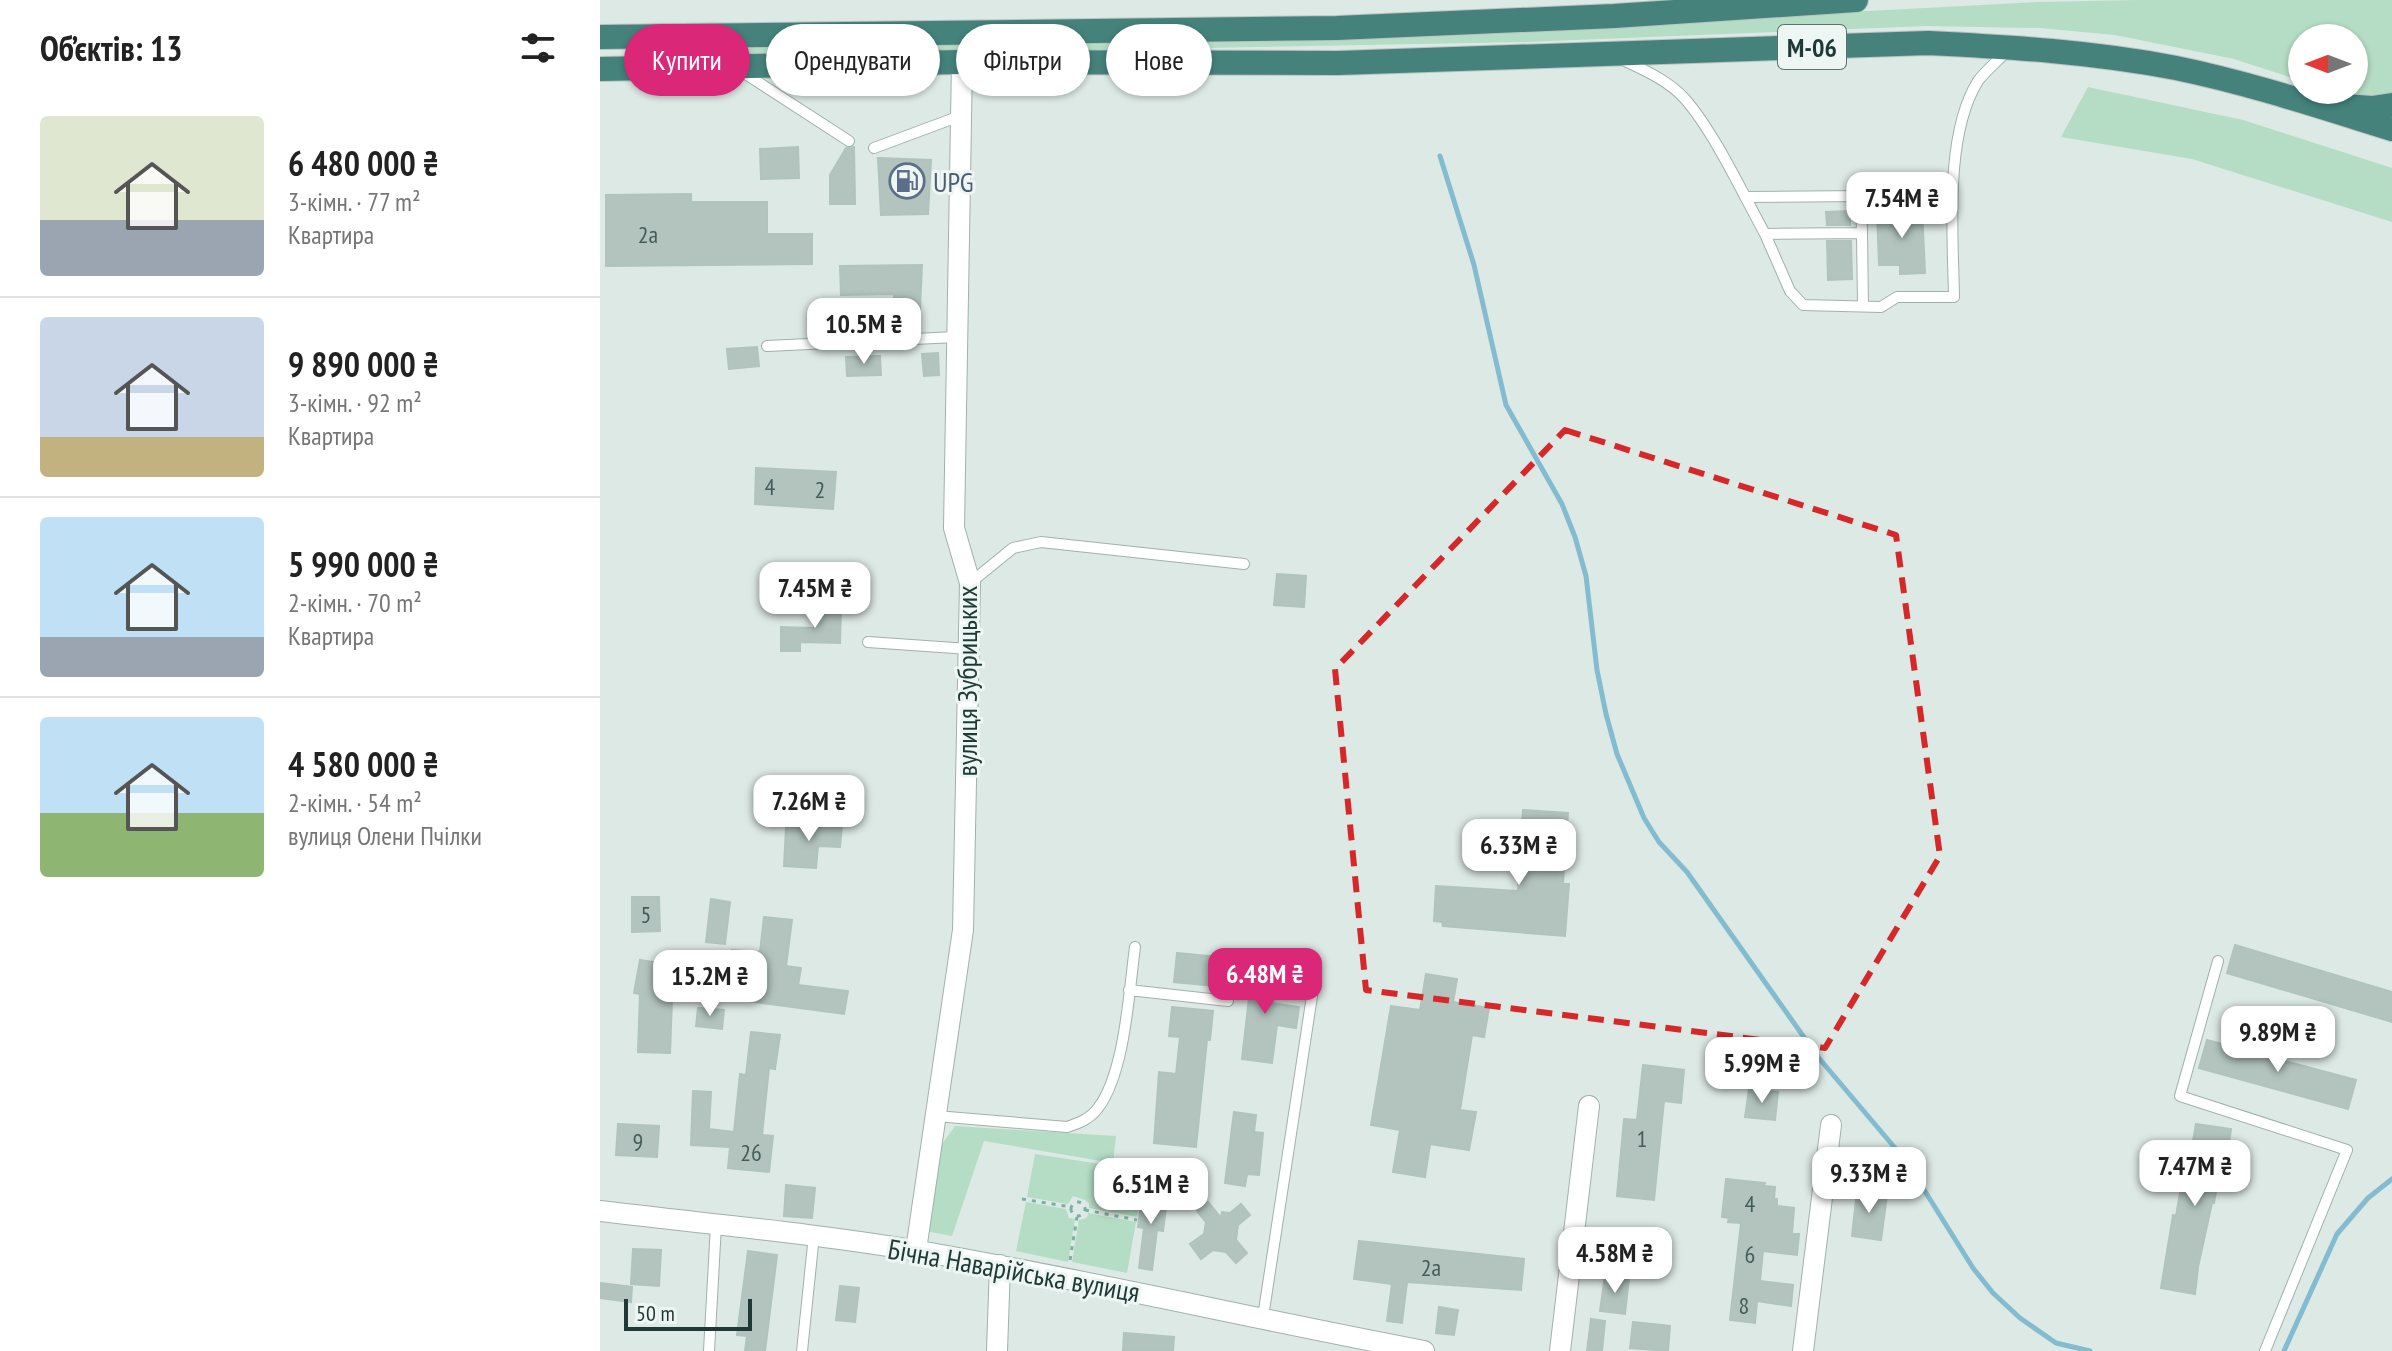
<!DOCTYPE html>
<html lang="uk">
<head>
<meta charset="utf-8">
<style>
	body { margin:0; font-family:"PT Sans Narrow",sans-serif; background:#f6f6f6; color:#222; height:100vh; display:flex; flex-direction:column; font-size:30px; white-space:nowrap }
	* { box-sizing:border-box; margin:0 }
	p { font-size:26px; color:#767676 }
	.icon { flex:none; width:44px; height:44px; fill:none; stroke:currentColor; stroke-width:2; stroke-linecap:round; stroke-linejoin:round }
	.map { position:relative; flex:1; overflow:hidden }
	.details { display:flex; flex-direction:column; background:#fff; width:600px }
	.details>* { flex:none }
	.banner { position:absolute; left:24px; top:24px; width:760px; height:72px; display:flex; gap:16px }
	.needle { width:52px; rotate:270deg }
	.controls { position:absolute; left:1688px; top:24px; display:grid; gap:16px }
	.controls a { display:grid; place-items:center; width:80px; height:80px; border-radius:50%; background:#fff; box-shadow:0 2px 6px #0004; font-size:40px }
	.scale { position:absolute; left:24px; bottom:20px; width:128px; box-sizing:border-box; padding-left:8px; border:4px solid #1f3935; border-top:0; font-size:22px; line-height:28px; white-space:nowrap; color:#1f3935; -webkit-text-stroke:6px #edf6f3; paint-order:stroke }
	.price { position:absolute; translate:-50% -68px; padding:0 18px; border-radius:16px; background:#fff; color:#222; font-size:26px; line-height:52px; filter:drop-shadow(0 2px 4px #0008) }
	.price::after { content:''; position:absolute; left:50%; top:48px; width:24px; height:18px; margin-left:-12px; background:inherit; clip-path:polygon(0 0,100% 0,50% 100%) }
	.price.active { background:#db2777; color:#fff }
	ul { padding:0; list-style:none }
	li { display:flex; align-items:center; gap:24px; height:200px; padding:0 40px }
	li+li { border-top:2px solid #e0e0e0 }
	li span { display:grid; place-items:center; flex:none; width:224px; height:160px; border-radius:8px; color:#555 }
	li>.icon { margin-inline-start:auto }
	span .icon { width:96px; height:96px; fill:#fffc; stroke-width:1 }
	li b { font-size:34px }
	h2 { display:flex; justify-content:space-between; align-items:center; height:96px; padding:0 40px; font-size:34px }
	.chip { padding:0 28px; border-radius:36px; background:#fff; box-shadow:0 2px 6px #0004; font-size:28px; line-height:72px }
	.chip.active { background:#db2777; color:#fff }
	main { display:flex; flex:1; min-height:0 }
	.map>svg:first-child { display:block }
	.green { fill:#b5dcc4 }
	.lines { fill:none; stroke-linecap:round; stroke-linejoin:round }
	.stream { stroke:#83bcd1; stroke-width:5 }
	.building { fill:#b3c4bf; stroke:#b0c3bd; stroke-width:2 }
	.service-casing { stroke:#a0b1ad; stroke-width:12 }
	.minor-casing { stroke:#a0b1ad; stroke-width:22 }
	.trunk-casing { stroke:#bcc4c2; stroke-width:26 }
	.path { stroke:#7daea4; stroke-width:3; stroke-dasharray:4 6; stroke-linecap:butt }
	.service { stroke:#fff; stroke-width:10 }
	.minor { stroke:#fff; stroke-width:20 }
	.trunk { stroke:#45827c; stroke-width:24 }
	.marked { fill:none; stroke:#d62828; stroke-width:6; stroke-dasharray:16 10; stroke-linejoin:round }
	.labels { text-anchor:middle; dominant-baseline:central; stroke-width:6; stroke-linejoin:round; paint-order:stroke }
	.number-label { font-size:24px; fill:#445c58 }
	.shield { fill:#edf6f3; stroke:#5d726e; stroke-width:2 }
	.shield-label { font-size:26px; font-weight:bold; fill:#1f3935 }
	.service-label { font-size:28px; fill:#4e5e75; stroke:#edf6f3; text-anchor:start }
	.street-label { font-size:28px; fill:#1f3935; stroke:#edf6f3 }
</style>
</head>
<body>
<main>
<section class="details">
<h2>Об’єктів: 13<svg class="icon" aria-label="filters" viewBox="0 0 24 24"><path d="M4 7h16M4 17h16"/><circle cx="9" cy="7" r="2"/><circle cx="15" cy="17" r="2"/></svg></h2>
<ul>
<li><span style="background:linear-gradient(#dfe7d0 65%,#9aa5b1 0)"><svg class="icon" aria-label="home" viewBox="0 0 24 24"><path d="M3 11l9-7 9 7M6 9v11h12V9"/></svg></span><div><b>6 480 000 ₴</b><p>3-кімн. · 77 m²</p><p>Квартира</p></div></li>
<li><span style="background:linear-gradient(#c9d6e8 75%,#c2b280 0)"><svg class="icon" aria-label="home" viewBox="0 0 24 24"><path d="M3 11l9-7 9 7M6 9v11h12V9"/></svg></span><div><b>9 890 000 ₴</b><p>3-кімн. · 92 m²</p><p>Квартира</p></div></li>
<li><span style="background:linear-gradient(#bfe0f5 75%,#9aa5b1 0)"><svg class="icon" aria-label="home" viewBox="0 0 24 24"><path d="M3 11l9-7 9 7M6 9v11h12V9"/></svg></span><div><b>5 990 000 ₴</b><p>2-кімн. · 70 m²</p><p>Квартира</p></div></li>
<li><span style="background:linear-gradient(#bfe0f5 60%,#8fb573 0)"><svg class="icon" aria-label="home" viewBox="0 0 24 24"><path d="M3 11l9-7 9 7M6 9v11h12V9"/></svg></span><div><b>4 580 000 ₴</b><p>2-кімн. · 54 m²</p><p>вулиця Олени Пчілки</p></div></li>
</ul>
</section>
<div class="map">
<svg width="1792" height="1351" viewBox="0 0 1792 1351">
	<rect width="100%" height="100%" fill="#dde9e5"/>
	<path class="green" d="M1539,0H1792V99L1758,100L1728,90H1754V38H1702V81L1634,59L1515,35L1440,28L1326,26L926,42L48,58L44,52L48,47L926,29L1438,2Z
		M1488,87L1643,120L1792,168V222L1592,159L1461,137Z
		M355,1126L516,1136L513,1163L384,1141L352,1236L325,1231L342,1144Z
		M435,1154L585,1177L582,1201L542,1190L537,1217L489,1208V1203L485,1200L473,1196L468,1204L427,1197Z
		M426,1202L466,1209L469,1218L475,1219L468,1262L416,1251Z
		M488,1213L536,1222L527,1273L472,1262L479,1220L487,1218Z"/>
	<g class="lines">
		<path class="stream" d="M840,156L874,265L906,405L962,504L975,537L986,576L997,670L1006,714L1017,754L1044,818L1059,842L1087,872L1218,1057L1306,1161L1373,1268L1393,1293L1420,1318L1456,1343L1490,1351
			M1684,1351L1737,1234L1768,1198L1792,1179"/>
	</g>
	<path class="building" d="M198,147L199,178L161,179L160,149Z
		M254,147L255,204H230V175L246,148Z
		M278,158L331,160L328,214L281,215Z
		M91,194V202H167V234H212V264L6,266V195Z
		M1322,209L1325,273L1300,274V265H1279L1277,211Z
		M1250,211V225H1227L1226,212Z
		M1227,241H1251L1252,279L1228,280Z
		M322,265L319,331L296,332L294,294L241,295L240,266Z
		M157,347L159,366L129,369L127,349Z
		M338,353L339,375L324,376L322,354Z
		M280,356L281,375L247,376L246,357Z
		M156,468L236,472L233,509L155,504Z
		M677,574L706,576L704,607L674,605Z
		M215,605L241,606L240,643L200,642V651H181V627L214,628Z
		M923,810L968,813L963,884H969L965,936L843,926L842,922L834,921L836,886L918,891Z
		M201,823L242,825L240,847L218,846L216,868L184,866L186,827L201,828Z
		M32,897H59L60,931L32,932Z
		M111,899L130,902L125,944L106,942Z
		M164,917L192,920L186,966L201,968L198,985L248,991L244,1014L126,998L132,950L160,952Z
		M1635,945L1792,992V1022L1627,973Z
		M577,953L618,957L615,986L574,982Z
		M40,960L80,966L75,1000L72,999L70,1053L38,1052L40,994L34,993Z
		M653,963L675,965L671,1003L699,1007L696,1028L677,1025L672,1063L642,1059Z
		M826,974L857,979L853,1002L889,1008L884,1037L872,1035L860,1110L876,1112L869,1150L830,1144L825,1177L793,1172L800,1130L771,1125L791,1006L820,1010Z
		M572,1007L613,1011L610,1040H607L596,1147L554,1143L559,1072L576,1074L580,1037L569,1036Z
		M98,1008L124,1010L122,1029L96,1026Z
		M151,1032L180,1035L175,1069L169,1068L162,1135L173,1136L169,1172L128,1168L130,1147L91,1145L93,1091L111,1092L109,1129L134,1132L140,1074L146,1075Z
		M1607,1040L1756,1080L1748,1109L1599,1068Z
		M1043,1065L1084,1070L1081,1103L1064,1101L1054,1200L1017,1196L1024,1119L1037,1120Z
		M1149,1089L1178,1092L1175,1120L1145,1117Z
		M634,1112L656,1115L654,1132L663,1133L659,1175L647,1174L645,1186L625,1183Z
		M18,1124L59,1126L57,1157L16,1155Z
		M1596,1124L1631,1129L1627,1156H1622L1614,1203H1612L1598,1267L1595,1294L1561,1288L1573,1215L1576,1216L1584,1170L1588,1171Z
		M1126,1179L1165,1183L1164,1186L1175,1187L1174,1199H1177V1206L1194,1208L1192,1234H1199L1197,1255L1163,1251L1160,1281L1193,1285L1191,1306L1157,1301L1155,1323L1130,1320L1141,1223L1128,1222L1129,1218L1122,1217Z
		M186,1185L215,1188L212,1218L184,1216Z
		M1257,1191L1287,1195L1281,1240L1252,1236Z
		M555,1193L567,1199L563,1231L557,1230L552,1270L539,1268L544,1228L538,1227L542,1196Z
		M608,1202L621,1218L622,1212L630,1213L641,1204L650,1215L638,1225L636,1240L647,1253L636,1263L626,1252L613,1250L601,1259L590,1244L604,1234L606,1222L597,1211Z
		M759,1241L924,1259L921,1290L807,1282L802,1323L787,1321L792,1284L754,1279Z
		M33,1249L61,1250L59,1286L31,1284Z
		M148,1251L177,1255L165,1351H145L147,1336L137,1335Z
		M1005,1275L1029,1278L1025,1314L1000,1311Z
		M0,1283L32,1287L31,1302L0,1298Z
		M240,1286L259,1288L255,1322L236,1320Z
		M839,1307L858,1310L854,1335L836,1333Z
		M991,1319L1005,1321L1002,1351H987Z
		M1033,1322L1070,1326L1068,1351L1030,1348Z
		M524,1333L574,1337L573,1351H523Z"/>
	<g class="lines">
		<defs>
			<path id="service" d="M1021,59C1044,70 1068,80 1085,99C1114,132 1143,194 1165,234L1262,233L1261,196L1352,195
				M141,71L249,141
				M274,148L360,116
				M1145,197L1261,196
				M1262,233L1263,306
				M1165,234L1190,291L1203,305L1281,307L1297,297H1354C1353,235 1344,135 1378,81C1386,70 1399,60 1408,50
				M167,346L356,337
				M370,583L413,548L441,542L644,564
				M268,642L369,649
				M1618,961L1580,1096L1747,1150L1665,1351
				M529,990L628,1001
				M336,1116L467,1127C479,1123 490,1119 498,1108C525,1073 529,991 535,947
				M663,1317L714,983
				M109,1351L116,1225
				M202,1351L214,1235"/>
			<path id="minor" d="M0,1211C106,1224 213,1233 319,1251C488,1280 655,1319 824,1351
				M316,1250L363,930L370,583L354,528L362,62
				M397,1351L400,1265
				M960,1351L989,1106
				M1203,1351L1231,1125"/>
			<path id="trunk" d="M0,37L737,28L1014,16L1256,0
				M0,69L362,62L738,63L1328,43C1410,47 1494,52 1576,68C1649,83 1721,107 1792,129
				M1744,106L1772,108L1792,105"/>
		</defs>
		<use href="#service" class="service-casing"/>
		<use href="#minor" class="minor-casing"/>
		<use href="#trunk" class="trunk-casing"/>
		<path class="path" d="M422,1199L471,1207
			M471 1209a7 7 0 1 1 14 0a7 7 0 1 1-14 0Z
			M485,1210L537,1220
			M470,1260L477,1217"/>
		<use href="#service" class="service"/>
		<use href="#minor" class="minor"/>
		<use href="#trunk" class="trunk"/>
	</g>
	<path class="marked" d="M965,430L1296,535L1340,856L1225,1048L766,990L735,669Z"/>
	<defs>
		<symbol id="fuel-ring" viewBox="-11 -11 22 22"><circle r="9.5" fill="#edf6f3" stroke="#5c6f8a" stroke-width="1.5"/><path d="M-5.5-6h7V0h2V4h1.3V-2.5L3-4.5l.8-.8L6-3V5H2.5V1h-1V6h-7ZM-4.2-4.7v3.2H.2V-4.7Z" fill="#5c6f8a"/></symbol>
	</defs>
	<g fill-rule="evenodd">
		<use href="#fuel-ring" x="287" y="161" width="40" height="40"/>
	</g>
	<g class="labels">
		<g class="number-label">
			<text x="48" y="234">2а</text>
			<text x="170" y="486">4</text>
			<text x="220" y="489">2</text>
			<text x="46" y="914">5</text>
			<text x="1042" y="1138">1</text>
			<text x="38" y="1141">9</text>
			<text x="151" y="1152">26</text>
			<text x="1150" y="1203">4</text>
			<text x="1150" y="1254">6</text>
			<text x="831" y="1267">2а</text>
			<text x="1144" y="1305">8</text>
		</g>
		<rect class="shield" x="1178" y="25" width="68" height="44" rx="6"/>
		<g class="shield-label">
			<text x="1212" y="47">М-06</text>
		</g>
		<g class="service-label">
			<text x="333" y="181">UPG</text>
		</g>
		<g class="street-label">
			<text transform="translate(366 681) rotate(-90)">вулиця Зубрицьких</text>
			<text transform="translate(414 1270) rotate(10)">Бічна Наварійська вулиця</text>
		</g>
	</g>
</svg>
<div class="controls">
<a><svg class="needle" viewBox="-14 -14 28 28"><path d="M0-13l5 13h-10z" fill="#e53935"/><path d="M0 13l5-13h-10z" fill="#767676"/></svg></a>
</div>
<div class="scale">50 m</div>
<b class="price" style="left:1302px;top:240px">7.54M ₴</b>
<b class="price" style="left:264px;top:366px">10.5M ₴</b>
<b class="price" style="left:215px;top:630px">7.45M ₴</b>
<b class="price" style="left:209px;top:843px">7.26M ₴</b>
<b class="price" style="left:919px;top:887px">6.33M ₴</b>
<b class="price active" style="left:665px;top:1016px">6.48M ₴</b>
<b class="price" style="left:110px;top:1018px">15.2M ₴</b>
<b class="price" style="left:1678px;top:1074px">9.89M ₴</b>
<b class="price" style="left:1162px;top:1105px">5.99M ₴</b>
<b class="price" style="left:1595px;top:1208px">7.47M ₴</b>
<b class="price" style="left:1269px;top:1215px">9.33M ₴</b>
<b class="price" style="left:551px;top:1226px">6.51M ₴</b>
<b class="price" style="left:1015px;top:1295px">4.58M ₴</b>
<div class="banner">
<a class="chip active">Купити</a>
<a class="chip">Орендувати</a>
<a class="chip">Фільтри</a>
<a class="chip">Нове</a>
</div>
</div>
</main>
</body>
</html>
